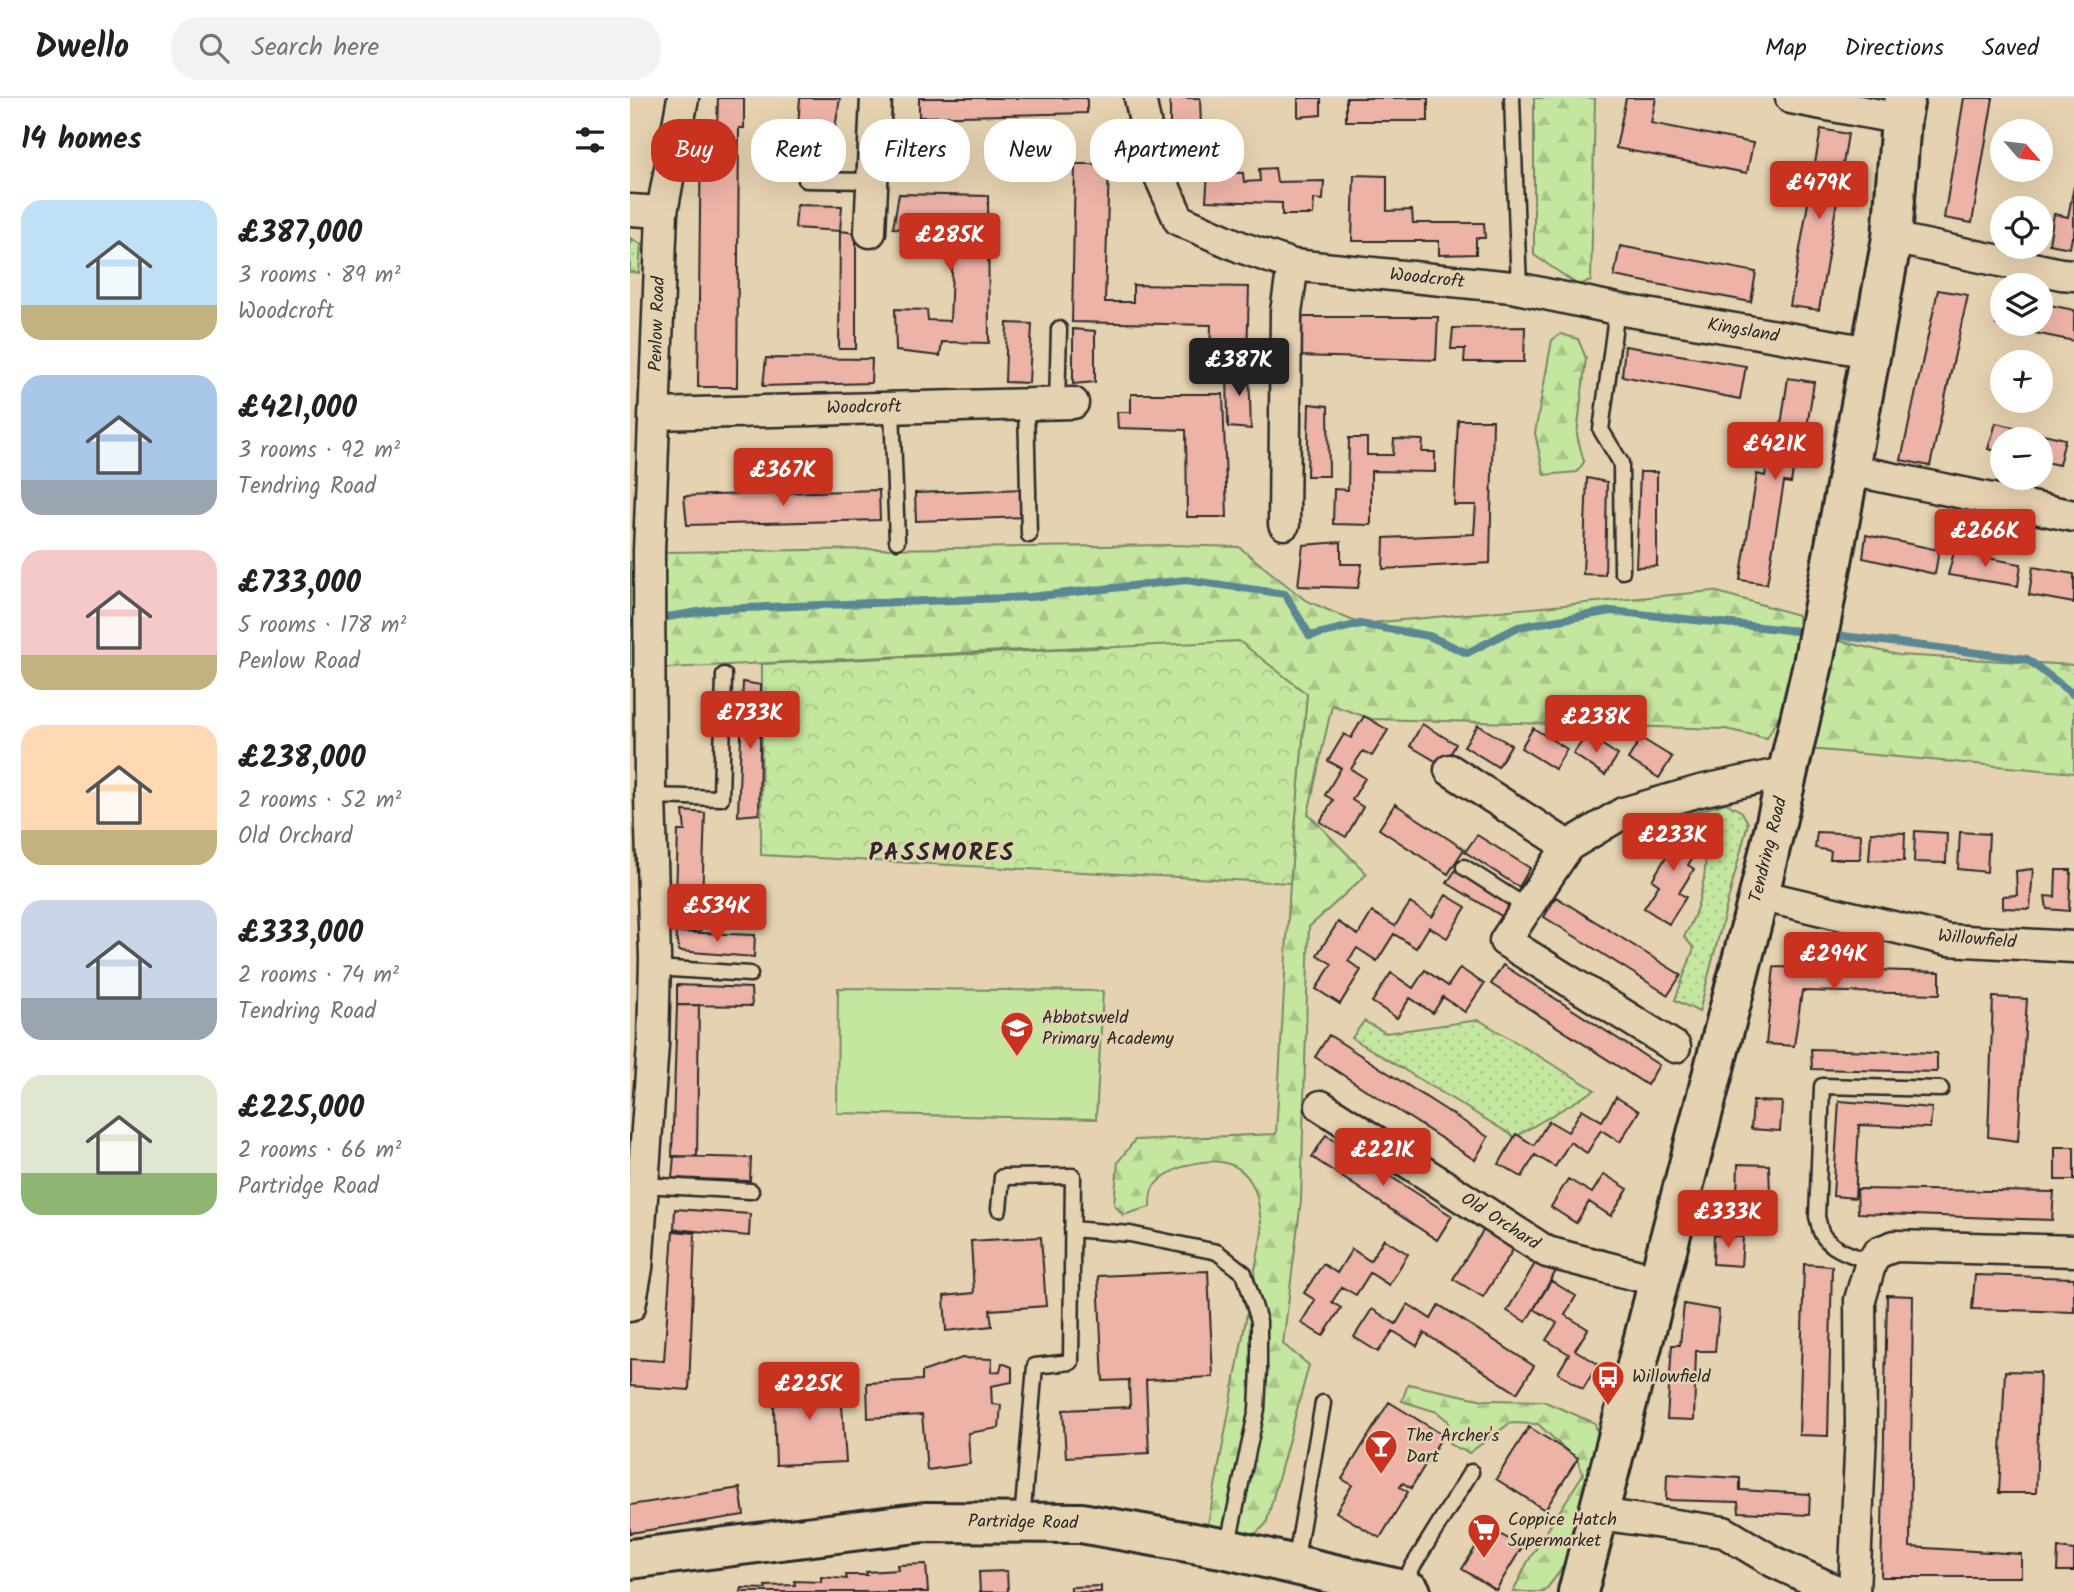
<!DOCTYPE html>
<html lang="en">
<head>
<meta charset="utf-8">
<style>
	body { margin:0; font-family:Kalam,sans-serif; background:#f2f2f2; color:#202124; height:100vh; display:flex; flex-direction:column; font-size:26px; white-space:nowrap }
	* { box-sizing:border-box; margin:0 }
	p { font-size:23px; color:#757577 }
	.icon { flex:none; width:38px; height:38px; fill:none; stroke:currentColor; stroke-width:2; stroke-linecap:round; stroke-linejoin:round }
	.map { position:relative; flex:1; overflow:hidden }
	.drawer { display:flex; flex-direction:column; background:#fff; width:630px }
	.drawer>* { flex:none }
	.top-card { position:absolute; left:21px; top:21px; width:665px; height:63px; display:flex; gap:14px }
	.needle { width:46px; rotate:118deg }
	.buttons { position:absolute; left:1360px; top:21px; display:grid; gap:14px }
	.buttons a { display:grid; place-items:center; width:63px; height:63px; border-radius:50%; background:#fff; box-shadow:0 7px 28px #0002; font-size:35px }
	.price { position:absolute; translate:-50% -60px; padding:0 16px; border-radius:7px; background:#c8321e; color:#fff; font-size:23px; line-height:46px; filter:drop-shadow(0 2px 4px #0008) }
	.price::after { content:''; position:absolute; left:50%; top:42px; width:21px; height:16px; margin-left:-10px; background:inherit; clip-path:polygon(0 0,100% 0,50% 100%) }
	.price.active { background:#222; color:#fff }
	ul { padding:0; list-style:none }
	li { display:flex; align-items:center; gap:21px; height:175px; padding:0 21px }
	li span { display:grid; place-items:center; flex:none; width:196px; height:140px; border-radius:21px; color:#555 }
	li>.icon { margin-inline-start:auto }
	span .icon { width:84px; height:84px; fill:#fffc; stroke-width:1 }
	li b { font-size:30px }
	h2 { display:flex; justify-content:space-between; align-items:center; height:84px; padding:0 21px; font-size:30px }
	.chip { padding:0 24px; border-radius:28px; background:#fff; box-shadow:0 7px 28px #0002; font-size:24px; line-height:63px }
	.chip.active { background:#c8321e; color:#fff }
	header { display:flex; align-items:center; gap:42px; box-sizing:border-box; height:98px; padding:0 35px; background:#fff; border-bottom:2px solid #e0e0e0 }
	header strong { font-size:33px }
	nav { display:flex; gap:38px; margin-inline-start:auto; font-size:24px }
	.search { width:490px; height:63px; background:#f2f2f2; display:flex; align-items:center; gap:18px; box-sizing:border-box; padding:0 24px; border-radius:28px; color:#757577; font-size:26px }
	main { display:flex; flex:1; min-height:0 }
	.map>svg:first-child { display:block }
	.grass { fill:url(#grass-dots); stroke:#788865; stroke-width:2 }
	.forest { fill:url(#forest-firs); stroke:#788865; stroke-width:2 }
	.park { fill:url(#park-crowns); stroke:#788865; stroke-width:2 }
	.pitch { fill:#c5e69f; stroke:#788865; stroke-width:2 }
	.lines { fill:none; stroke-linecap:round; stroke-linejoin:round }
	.stream { stroke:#5a8793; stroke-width:8 }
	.building { fill:#edb3a7; stroke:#2b2b2b; stroke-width:2 }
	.lane-casing { stroke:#2b2b2b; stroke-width:19 }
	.street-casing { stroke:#2b2b2b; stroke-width:35 }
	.secondary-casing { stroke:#2b2b2b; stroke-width:44 }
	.lane { stroke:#e5d2b0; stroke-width:14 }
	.street { stroke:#e5d2b0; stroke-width:30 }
	.secondary { stroke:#e5d2b0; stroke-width:38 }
	.labels { text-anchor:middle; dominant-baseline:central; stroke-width:5; stroke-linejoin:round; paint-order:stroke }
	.street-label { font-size:18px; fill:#2b2b2b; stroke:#e5d2b0 }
	.poi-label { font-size:18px; fill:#2b2b2b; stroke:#e5d2b0; text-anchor:start }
	.district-label { font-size:24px; font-weight:bold; letter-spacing:2px; fill:#2b2b2b; stroke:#e5d2b0 }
</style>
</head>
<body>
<header>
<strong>Dwello</strong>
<div class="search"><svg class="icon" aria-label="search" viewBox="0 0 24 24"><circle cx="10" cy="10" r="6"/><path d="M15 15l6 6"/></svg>Search here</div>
<nav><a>Map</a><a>Directions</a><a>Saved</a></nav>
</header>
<main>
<section class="drawer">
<h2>14 homes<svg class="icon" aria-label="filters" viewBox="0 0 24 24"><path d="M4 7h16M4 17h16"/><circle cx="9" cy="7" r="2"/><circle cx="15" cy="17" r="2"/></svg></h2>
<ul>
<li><span style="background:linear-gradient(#bfe0f5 75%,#c2b280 0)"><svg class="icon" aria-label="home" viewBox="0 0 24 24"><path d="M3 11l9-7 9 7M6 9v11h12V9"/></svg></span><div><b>£387,000</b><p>3 rooms · 89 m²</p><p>Woodcroft</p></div></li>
<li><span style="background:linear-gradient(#a9c7e8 75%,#9aa5b1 0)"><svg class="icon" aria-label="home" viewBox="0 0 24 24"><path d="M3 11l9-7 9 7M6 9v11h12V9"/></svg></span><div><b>£421,000</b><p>3 rooms · 92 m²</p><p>Tendring Road</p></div></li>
<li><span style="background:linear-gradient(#f6c9c9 75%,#c2b280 0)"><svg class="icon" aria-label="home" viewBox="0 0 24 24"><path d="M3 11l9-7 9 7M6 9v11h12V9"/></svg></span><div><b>£733,000</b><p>5 rooms · 178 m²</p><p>Penlow Road</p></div></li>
<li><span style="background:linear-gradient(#ffd9b3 75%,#c2b280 0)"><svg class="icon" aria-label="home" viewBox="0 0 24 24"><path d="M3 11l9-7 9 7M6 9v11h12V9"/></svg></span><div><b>£238,000</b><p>2 rooms · 52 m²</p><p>Old Orchard</p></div></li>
<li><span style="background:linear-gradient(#c9d6e8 70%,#9aa5b1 0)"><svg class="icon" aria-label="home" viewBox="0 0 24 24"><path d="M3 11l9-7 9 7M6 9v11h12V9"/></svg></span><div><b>£333,000</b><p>2 rooms · 74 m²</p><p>Tendring Road</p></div></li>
<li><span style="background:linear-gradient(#dfe7d0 70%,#8fb573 0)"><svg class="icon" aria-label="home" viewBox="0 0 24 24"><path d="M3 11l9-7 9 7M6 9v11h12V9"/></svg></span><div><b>£225,000</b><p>2 rooms · 66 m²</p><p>Partridge Road</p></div></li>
</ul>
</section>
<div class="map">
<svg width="1444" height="1494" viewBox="0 0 1444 1494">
	<defs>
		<pattern id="grass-dots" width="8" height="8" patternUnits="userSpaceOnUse" patternTransform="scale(1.75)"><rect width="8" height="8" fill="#c5e69f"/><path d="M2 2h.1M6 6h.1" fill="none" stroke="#a9c589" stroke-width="1.8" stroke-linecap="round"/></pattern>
		<pattern id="forest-firs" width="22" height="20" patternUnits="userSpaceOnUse" patternTransform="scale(1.75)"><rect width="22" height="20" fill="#c5e69f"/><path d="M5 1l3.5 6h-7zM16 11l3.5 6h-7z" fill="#a9c589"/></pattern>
		<pattern id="park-crowns" width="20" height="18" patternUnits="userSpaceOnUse" patternTransform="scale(1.75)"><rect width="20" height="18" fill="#c5e69f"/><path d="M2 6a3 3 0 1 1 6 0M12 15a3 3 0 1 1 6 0" fill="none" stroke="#a9c589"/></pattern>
	</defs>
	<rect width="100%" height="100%" fill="#e5d2b0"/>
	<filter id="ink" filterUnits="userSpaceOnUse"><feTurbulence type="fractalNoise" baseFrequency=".0143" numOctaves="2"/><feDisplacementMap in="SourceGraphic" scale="14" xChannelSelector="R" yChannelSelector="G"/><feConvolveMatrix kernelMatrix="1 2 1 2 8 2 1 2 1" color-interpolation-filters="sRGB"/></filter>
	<g filter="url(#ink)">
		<path class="grass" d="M0,140L11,146L9,175L0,174Z
			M1096,705L1112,714L1118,725L1069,914L1045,902L1064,850L1054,839C1068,816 1081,768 1073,741C1071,733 1063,724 1059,716Z
			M849,922L965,992L885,1039L722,940L734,923L756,935Z"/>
		<path class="forest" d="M904,0H965L961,183L948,187L904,157Z
			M931,236L948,241L956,260L947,337L954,364L947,374L914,377L905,335L922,242Z
			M542,447L609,449L675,502L730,526L1084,493L1168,517L1171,576L1137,640L1095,631L742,621L702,607L678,716L737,776L679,829L671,1103L653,1246L679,1267L636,1426L620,1441L578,1427L632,1134C629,1113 630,1090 613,1074C591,1053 541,1066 524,1088C520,1093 520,1102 520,1109L493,1117L484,1106L488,1064L505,1042L646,1036L660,785L677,595L471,548L0,572V464L40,454Z
			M1202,541L1268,557L1444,567V675L1179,651Z
			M778,1286L854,1302L913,1303L965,1325C967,1335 971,1346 971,1357C974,1400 941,1462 914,1494H883L897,1465L953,1376L948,1363L908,1326L880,1325L839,1355L819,1346L818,1323L807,1314L772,1303Z"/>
		<path class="park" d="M609,543L677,596L660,785L131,757L132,566Z"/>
		<path class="pitch" d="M208,890L473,893L466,1021L207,1015Z"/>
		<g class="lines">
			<path class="stream" d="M0,525L87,511L400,499L556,482L655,496L680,538L730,526L799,538L837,555L888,529L981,513L1177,534
				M1197,536L1397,561L1444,597"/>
		</g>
		<path class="building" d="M88,0H114V30H109L107,289H68L71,28H87Z
			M170,0H210L205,30H168Z
			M289,0H457V15L289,19Z
			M540,0H570L571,29L540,30Z
			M668,0H691V17L668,19Z
			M716,0H798V23H716Z
			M996,0H1026L1021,25L1123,45L1117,75L986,50Z
			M1334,0H1363L1342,125L1314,120Z
			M1191,31L1218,36L1189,212L1160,208Z
			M445,66H479L475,204H503V187L619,189L617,261L580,260L581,227L442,224Z
			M645,70L647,84L694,83L693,102L684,101L683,117H652V105L576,103L578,74L613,75L614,84L630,83L629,71Z
			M724,77L757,78V113L782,112L783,125H854L855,140H846V156L809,157V143H722Z
			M1444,88V140L1442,139L1440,150L1419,146L1424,116L1438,119Z
			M269,96L358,98L359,245L312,244L310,258L266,253L265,211L297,212L298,222L320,223L324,123L299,120L297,132L263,130Z
			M167,107L212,108L210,133L165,130Z
			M210,133L226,135V251H209Z
			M990,148L1126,174L1121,204L984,178Z
			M1308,192L1338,197L1300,368L1271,362Z
			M1372,198V226H1410V205L1444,212V243L1366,227Z
			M671,219H808L806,262L669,258Z
			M377,225L402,226L399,285L375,284Z
			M895,229L894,264H834L835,251H821L823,230Z
			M443,231L465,233V284L443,286Z
			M995,248L1116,268L1110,301L992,278Z
			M136,260L242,261L241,285L133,288Z
			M597,269L619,270L621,331L598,329Z
			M1158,280L1184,284L1176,336L1169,335L1161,385L1154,384L1137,486L1110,482L1127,376L1135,378L1144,326L1151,327Z
			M501,296H593L597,419H557L556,332L488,330L487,314H501Z
			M679,306L698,308L699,378H677Z
			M828,322H863L860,465L753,471L754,440L844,436L846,407H824Z
			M1366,325L1435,341L1429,367L1410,363V341H1372V354L1358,351Z
			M719,340H737V357H763L764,341L793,342L792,354H805V374L741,373V427L703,426L704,391L718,392Z
			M1010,374H1027V468L1006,469Z
			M957,380L977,384L975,477L953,476Z
			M395,391L396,419L286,423L285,395Z
			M249,392L250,422L57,427L54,398Z
			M1236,437L1309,452L1305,476L1233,460Z
			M711,444V466H732L728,490L668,488L673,447Z
			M1324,454L1391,466L1388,488L1318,477Z
			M1403,469L1444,476V505L1399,497Z
			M113,584L131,587L129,716L108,718Z
			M734,618L758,632L742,658L733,653L721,671L735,680L722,702L733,709L716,739L690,724L703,702L695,697L711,670L698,663L714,636L721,640Z
			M792,626L826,646L814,668L780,648Z
			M848,627L881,647L868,669L834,648Z
			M903,630L937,651L925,671L891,650Z
			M957,637L988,657L975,677L943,656Z
			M1011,640L1042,659L1029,680L998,661Z
			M765,706L834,751L818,776L749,731Z
			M53,713L75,715L71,832L45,834L48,733H55Z
			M1045,725L1073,743L1058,767L1064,771L1049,795L1056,799L1039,826L1014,810L1029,787L1022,782L1036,759L1027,753Z
			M1285,733L1317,735L1316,765L1284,764Z
			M1187,734L1231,736L1230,761H1200L1201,753L1185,750Z
			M1241,734L1275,735L1274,763L1239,762Z
			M1330,734L1359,736L1357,774L1328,771Z
			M847,737L900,770L889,789L835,754Z
			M827,770L884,804L875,820L817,785Z
			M1403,771L1400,811L1373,810V798L1387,797L1386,773Z
			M1426,772H1441L1439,813L1417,811L1415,798L1425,799Z
			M816,797L836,809L817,840L799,829L786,850L764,836L747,863L727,850L718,863L731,872L710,906L686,891L702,866L687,857L708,824L728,837L742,814L765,828L780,805L802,819Z
			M926,799L1051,877L1038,897L914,819Z
			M45,834L125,837L124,859L49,853Z
			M873,867L1029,967L1017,987L861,886Z
			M1144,869L1310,874V896L1172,893L1164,948L1136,946Z
			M830,870L854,886L835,914L813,899L803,915L780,900L767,920L742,904L761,875L783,890L795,872L818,888Z
			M47,887L121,890L122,908L47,907Z
			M1363,899L1397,901L1388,1043L1358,1039Z
			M47,907H69L67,1058L42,1059Z
			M699,937L858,1039L845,1062L685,959Z
			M1181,951L1307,955V974L1182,971Z
			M986,999L1009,1013L990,1044L971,1032L957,1055L940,1044L925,1069L905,1057L892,1079L869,1066L886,1036L904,1047L919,1023L938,1034L952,1011L972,1023Z
			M1123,1003L1152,1004L1150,1033L1121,1031Z
			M1209,1003L1302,1010L1300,1030L1229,1027L1225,1100L1203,1098Z
			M696,1037L822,1118L807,1142L682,1059Z
			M1425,1049H1444V1082H1425Z
			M44,1058L121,1060L120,1083L42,1080Z
			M1108,1066L1139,1067L1140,1097H1107Z
			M974,1076L998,1091L981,1118L959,1104L946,1125L921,1109L938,1081L962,1095Z
			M1227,1091L1424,1094L1422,1122L1228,1115Z
			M45,1111L120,1116L119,1138L44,1131Z
			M856,1128L886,1147L853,1199L823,1181Z
			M43,1133L65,1135L59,1292L0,1288V1261L34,1263Z
			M1084,1137L1113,1139L1111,1168L1083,1166Z
			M411,1139L416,1208L360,1212L362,1228L316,1233L314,1198L344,1195L341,1143Z
			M754,1141L778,1156L759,1187L740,1175L726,1197L712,1189L702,1204L711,1210L693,1238L671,1225L685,1202L674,1195L693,1166L707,1175L722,1151L740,1163Z
			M907,1162L926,1173L896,1224L877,1213Z
			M1174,1166L1202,1168L1198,1338L1169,1337Z
			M578,1173L583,1279L516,1282L519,1355L436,1359L433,1312L500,1309L499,1282L473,1283L468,1178Z
			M1345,1177L1444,1180V1214L1342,1211Z
			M921,1183L946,1198L935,1217L958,1231L945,1252L968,1266L953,1291L928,1275L939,1256L916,1242L927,1225L904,1211Z
			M1257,1197L1283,1198L1280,1449L1391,1456V1479H1251Z
			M778,1206L801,1221L809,1207L904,1268L887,1295L794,1235L787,1248L763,1233L748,1254L724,1239L742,1211L766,1226Z
			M1054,1206L1089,1212L1085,1253H1066L1064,1322L1037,1321L1042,1247H1050Z
			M332,1260L362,1261L361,1274L370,1273L372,1265L382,1269V1284L361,1288L362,1306L371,1307L369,1330L338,1335L340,1366L297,1372L292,1317L238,1320L237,1285L292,1282V1274Z
			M1375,1273L1410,1274L1406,1395H1369Z
			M210,1280L216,1364L146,1367L143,1284Z
			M759,1304L813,1337L781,1390L773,1385L770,1389L778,1394L750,1440L706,1414L722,1387L712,1381Z
			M899,1329L948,1360L915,1412L866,1381Z
			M1037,1376L1110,1380V1392L1180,1396L1179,1417L1109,1414L1108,1404L1036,1402Z
			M110,1390L114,1417L0,1435V1407Z
			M858,1429L892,1449L866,1492L832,1471Z
			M1428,1450L1444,1452V1473H1427Z
			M296,1466L298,1494H111L112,1490L136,1491L135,1488L165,1487L164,1483L191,1484V1479L217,1481L216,1477H237L236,1474L268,1472L267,1467Z
			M377,1473L378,1494H350L349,1474Z
			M471,1488V1494H441V1489Z"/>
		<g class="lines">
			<defs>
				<path id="lane" d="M882,0L889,191
					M176,82L242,83
					M987,211L971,332L991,365L992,473
					M427,306L429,231
					M396,307L399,437
					M262,310L267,443
					M20,698L91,700L94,577
					M834,769L898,810
					M25,870L120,876
					M13,1087L121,1093
					M369,1111L372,1079L443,1078L441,1264L405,1268L392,1423
					M442,1131L500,1136L587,1154L614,1175L629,1223V1271L627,1311L597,1450
					M1241,1164C1225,1158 1201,1152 1192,1136C1189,1131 1189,1124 1187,1119L1192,988L1311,991
					M665,1466L693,1305
					M770,1489L841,1374"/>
				<path id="street" d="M510,0L523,63L549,122L613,150L663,167L882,189L987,211L1240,254
					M1161,0L1271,21
					M0,112L32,114
					M240,134L246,0
					M1262,140L1431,176L1444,177
					M24,316L443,305
					M1221,372L1444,418
					M654,426L656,214L663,167
					M820,672L938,748
					M1129,797L1318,842L1444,849
					M1045,949L875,843L938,748L993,715L1070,693L1158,674
					M691,1008L917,1154L1029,1183
					M0,1208L7,1170L23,947L25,860L20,698L19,453L32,114L53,0
					M969,1416L1094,1434L1144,1464L1209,1494
					M1224,1494L1231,1333L1230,1202L1241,1164L1249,1154L1265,1148L1444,1153"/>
				<path id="secondary" d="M0,1461L295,1424L451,1425L597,1451L781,1494
					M948,1494L1129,797L1183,566L1262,140L1271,21L1275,0"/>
			</defs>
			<use href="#lane" class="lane-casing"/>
			<use href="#street" class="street-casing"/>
			<use href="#secondary" class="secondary-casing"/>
			<use href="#lane" class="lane"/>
			<use href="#street" class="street"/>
			<use href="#secondary" class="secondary"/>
		</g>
	</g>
	<defs>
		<symbol id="school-pin" viewBox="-11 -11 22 30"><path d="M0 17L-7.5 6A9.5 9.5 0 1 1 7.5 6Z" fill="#c8321e" stroke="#e5d2b0"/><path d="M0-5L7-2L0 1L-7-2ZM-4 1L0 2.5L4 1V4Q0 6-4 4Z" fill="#fff"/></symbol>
		<symbol id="bus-pin" viewBox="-11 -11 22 30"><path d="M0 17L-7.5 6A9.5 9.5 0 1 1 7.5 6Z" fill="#c8321e" stroke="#e5d2b0"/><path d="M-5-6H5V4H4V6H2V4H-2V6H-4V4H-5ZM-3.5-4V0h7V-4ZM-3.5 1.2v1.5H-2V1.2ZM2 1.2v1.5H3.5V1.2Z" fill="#fff"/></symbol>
		<symbol id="bar-pin" viewBox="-11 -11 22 30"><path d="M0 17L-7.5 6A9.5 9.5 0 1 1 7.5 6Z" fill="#c8321e" stroke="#e5d2b0"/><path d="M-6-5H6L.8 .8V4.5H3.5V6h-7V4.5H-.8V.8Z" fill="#fff"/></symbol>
		<symbol id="supermarket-pin" viewBox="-11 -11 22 30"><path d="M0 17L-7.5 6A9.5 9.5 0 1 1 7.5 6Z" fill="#c8321e" stroke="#e5d2b0"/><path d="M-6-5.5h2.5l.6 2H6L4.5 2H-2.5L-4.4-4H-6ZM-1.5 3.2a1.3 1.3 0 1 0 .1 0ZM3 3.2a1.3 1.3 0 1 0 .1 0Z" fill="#fff"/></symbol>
	</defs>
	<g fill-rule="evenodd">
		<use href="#school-pin" x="368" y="911" width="38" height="52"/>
		<use href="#bus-pin" x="959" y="1260" width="38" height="52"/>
		<use href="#bar-pin" x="732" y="1329" width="38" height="52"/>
		<use href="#supermarket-pin" x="835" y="1413" width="38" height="52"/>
	</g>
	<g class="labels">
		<g class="street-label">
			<text transform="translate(797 181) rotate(6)">Woodcroft</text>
			<text transform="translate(28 226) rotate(-88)">Penlow Road</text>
			<text transform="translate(1113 233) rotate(10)">Kingsland</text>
			<text transform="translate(234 310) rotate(-1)">Woodcroft</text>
			<text transform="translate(1139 752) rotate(-76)">Tendring Road</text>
			<text transform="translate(1347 842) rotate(5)">Willowfield</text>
			<text transform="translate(870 1124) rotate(33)">Old Orchard</text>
			<text transform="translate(393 1425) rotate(1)">Partridge Road</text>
		</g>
		<g class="poi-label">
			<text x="412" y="920">Abbotsweld<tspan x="412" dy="21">Primary Academy</tspan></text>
			<text x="1002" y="1279">Willowfield</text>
			<text x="776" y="1338">The Archer's<tspan x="776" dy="21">Dart</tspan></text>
			<text x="878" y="1422">Coppice Hatch<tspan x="878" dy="21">Supermarket</tspan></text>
		</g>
		<g class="district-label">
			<text x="312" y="755">PASSMORES</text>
		</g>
	</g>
</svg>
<div class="buttons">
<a><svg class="needle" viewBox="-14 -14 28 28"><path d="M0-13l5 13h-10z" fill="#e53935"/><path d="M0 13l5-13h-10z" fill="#757577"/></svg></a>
<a><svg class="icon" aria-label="locate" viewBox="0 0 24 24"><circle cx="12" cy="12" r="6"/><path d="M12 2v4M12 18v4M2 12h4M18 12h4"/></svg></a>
<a><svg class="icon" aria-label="layers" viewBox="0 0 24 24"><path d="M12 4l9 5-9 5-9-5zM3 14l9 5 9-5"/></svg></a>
<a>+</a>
<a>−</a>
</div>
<b class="price" style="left:1189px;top:123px">£479K</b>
<b class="price" style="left:320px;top:175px">£285K</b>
<b class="price active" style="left:609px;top:300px">£387K</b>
<b class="price" style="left:1145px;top:384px">£421K</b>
<b class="price" style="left:153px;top:410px">£367K</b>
<b class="price" style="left:1355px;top:471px">£266K</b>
<b class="price" style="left:120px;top:653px">£733K</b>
<b class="price" style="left:966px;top:657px">£238K</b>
<b class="price" style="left:1043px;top:775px">£233K</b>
<b class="price" style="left:87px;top:846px">£534K</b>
<b class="price" style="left:1204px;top:894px">£294K</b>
<b class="price" style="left:753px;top:1090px">£221K</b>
<b class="price" style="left:1098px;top:1152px">£333K</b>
<b class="price" style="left:179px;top:1324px">£225K</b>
<div class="top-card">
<a class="chip active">Buy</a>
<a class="chip">Rent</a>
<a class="chip">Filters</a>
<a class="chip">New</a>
<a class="chip">Apartment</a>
</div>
</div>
</main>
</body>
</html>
